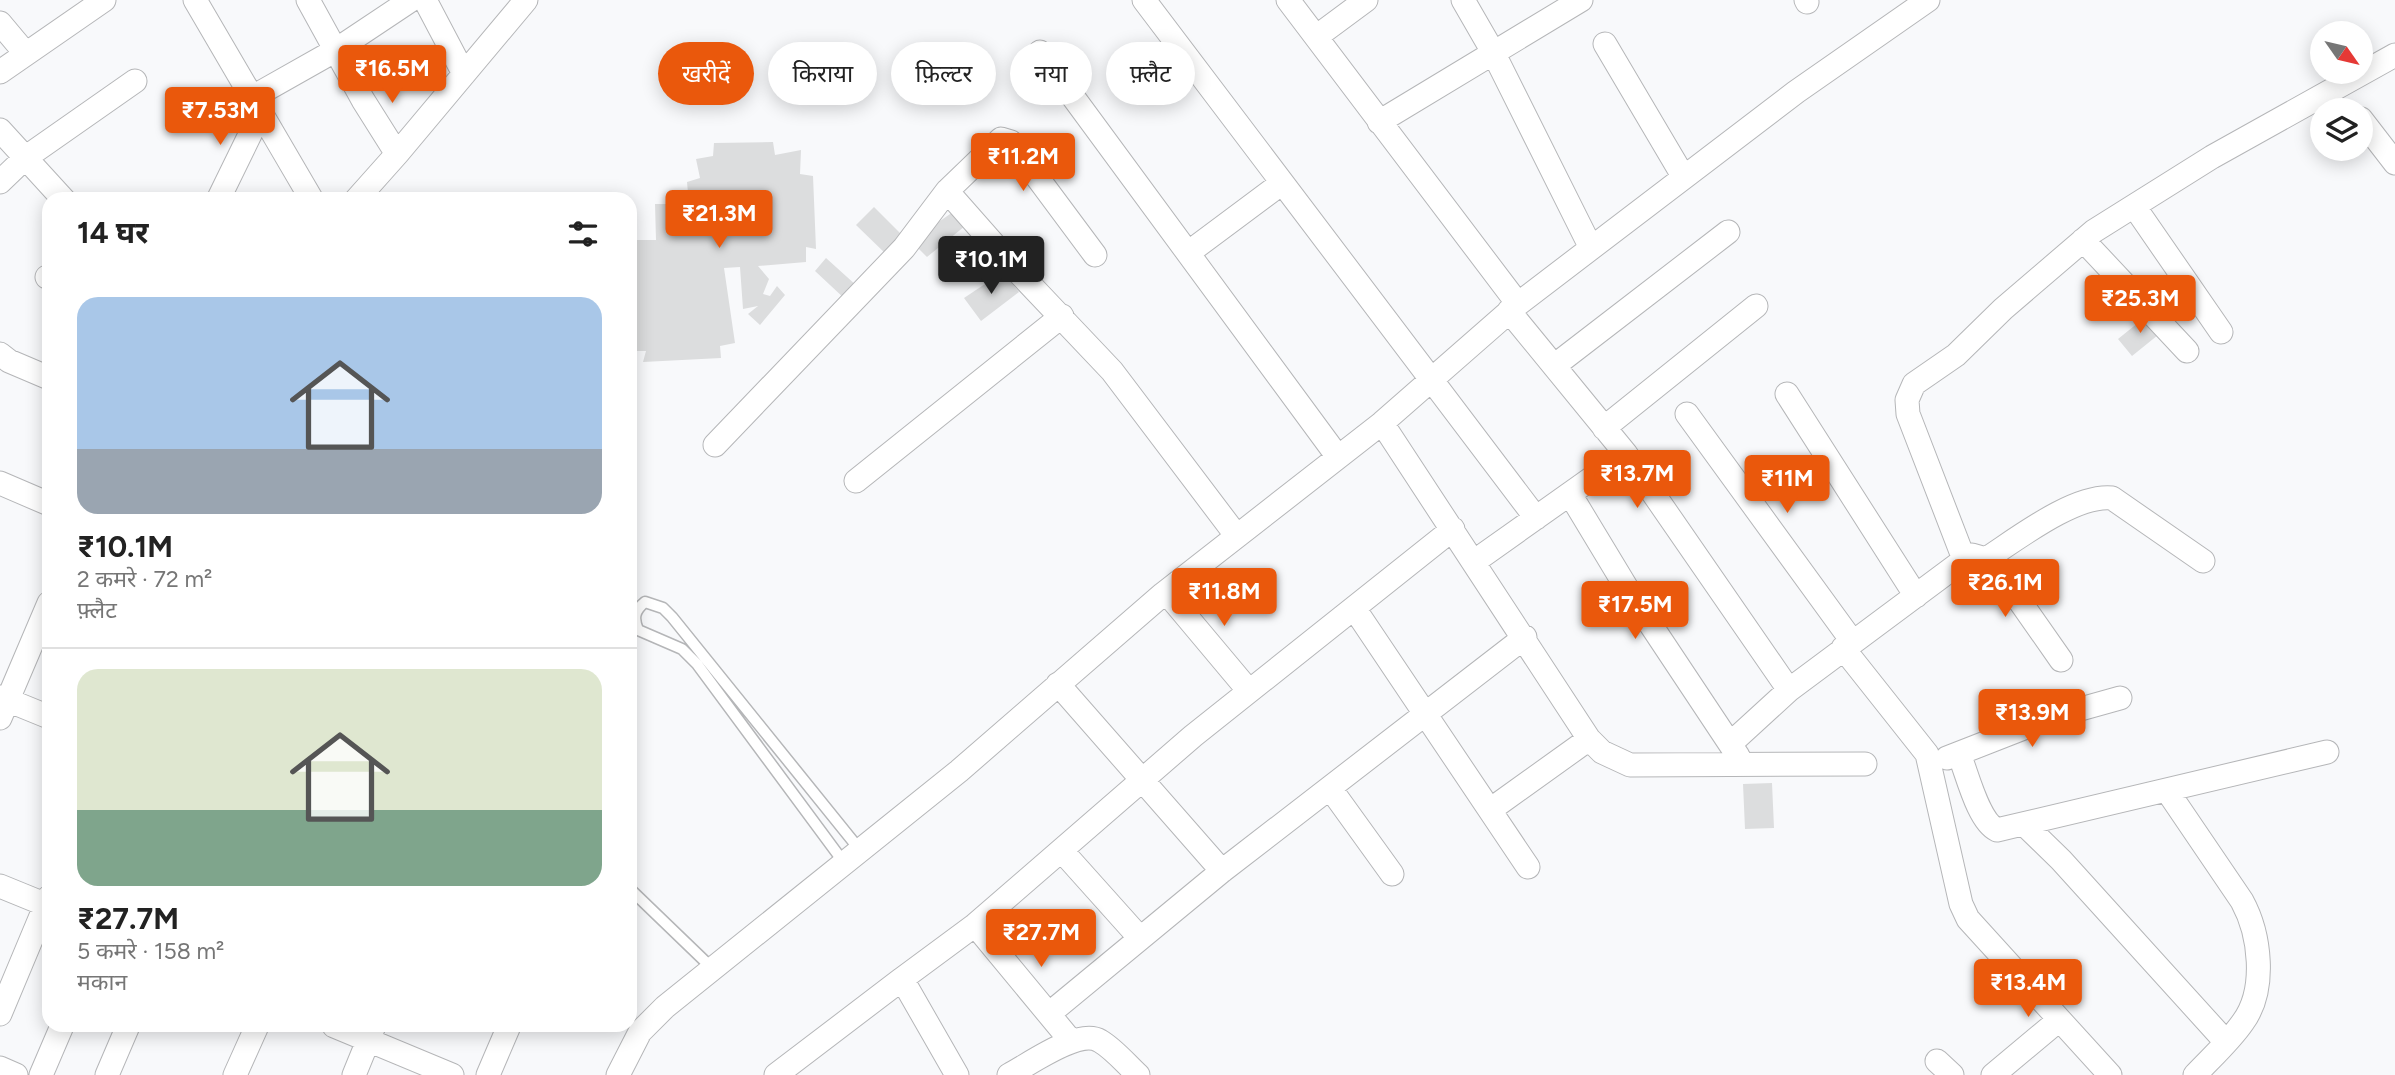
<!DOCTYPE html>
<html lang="hi">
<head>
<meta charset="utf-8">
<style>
	body { margin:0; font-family:Figtree,"Noto Sans Devanagari",sans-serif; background:#f6f6f6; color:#222; height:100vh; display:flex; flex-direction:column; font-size:26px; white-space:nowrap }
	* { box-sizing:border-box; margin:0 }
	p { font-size:23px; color:#767676 }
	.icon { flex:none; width:38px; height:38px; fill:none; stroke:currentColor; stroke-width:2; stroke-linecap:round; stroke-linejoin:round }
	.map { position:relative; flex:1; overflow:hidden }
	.panel { position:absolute; left:42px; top:192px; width:595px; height:840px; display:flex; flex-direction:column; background:#fff; border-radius:21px; box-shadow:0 4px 18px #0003 }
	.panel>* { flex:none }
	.guide { position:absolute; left:658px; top:42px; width:665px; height:63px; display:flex; gap:14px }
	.needle { width:46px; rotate:124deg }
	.tools { position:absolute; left:2310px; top:21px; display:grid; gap:14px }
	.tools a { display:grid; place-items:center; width:63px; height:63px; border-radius:50%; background:#fff; box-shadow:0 4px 18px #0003; font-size:35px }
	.price { position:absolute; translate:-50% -60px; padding:0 16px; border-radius:7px; background:#ea580c; color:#fff; font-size:23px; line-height:46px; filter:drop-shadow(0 2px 4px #0008) }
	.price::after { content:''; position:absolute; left:50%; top:42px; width:21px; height:16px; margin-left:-10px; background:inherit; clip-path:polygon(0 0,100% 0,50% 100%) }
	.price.active { background:#222; color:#fff }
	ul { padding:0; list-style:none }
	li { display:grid; align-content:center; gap:14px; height:371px; padding:0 35px }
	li+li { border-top:2px solid #e0e0e0 }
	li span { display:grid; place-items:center; height:217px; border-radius:21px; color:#555 }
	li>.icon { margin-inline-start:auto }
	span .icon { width:126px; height:126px; fill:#fffc; stroke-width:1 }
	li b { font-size:30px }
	h2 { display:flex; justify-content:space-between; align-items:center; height:84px; padding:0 35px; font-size:30px }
	.tag { padding:0 24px; border-radius:32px; background:#fff; box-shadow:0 4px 18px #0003; font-size:24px; line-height:63px }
	.tag.active { background:#ea580c; color:#fff }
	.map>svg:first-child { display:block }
	.building { fill:#dcddde }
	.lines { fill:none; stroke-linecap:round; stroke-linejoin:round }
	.lane-casing { stroke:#b5b6b8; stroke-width:13 }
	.street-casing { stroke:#b5b6b8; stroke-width:25 }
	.lane { stroke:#fff; stroke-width:10 }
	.street { stroke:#fff; stroke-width:23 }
</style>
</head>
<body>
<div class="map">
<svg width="2395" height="1075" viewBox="0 0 2395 1075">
	<rect width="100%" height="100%" fill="#f8f9fb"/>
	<path class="building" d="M773,142L775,155L801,150L800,174L813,176L816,249L806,247V262L758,266L769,279L763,294L770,296L777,286L785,295L760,325L748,314L758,306L743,309L740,267L724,268L735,343L720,346L721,358L643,362L646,351H630V254H634V240H656L655,204H689L687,182L700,178L696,159L713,156L714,143Z
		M874,207L906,239L889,257L856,225Z
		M953,212L965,226L927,257L911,241Z
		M826,258L857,286L845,299L815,271Z
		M1003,272L1019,292L981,321L964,298Z
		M2149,314L2163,331L2132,356L2118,339Z
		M1772,783L1774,828L1745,829L1743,784Z"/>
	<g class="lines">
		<defs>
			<path id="lane" d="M845,864L697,664L682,649L638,630C633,618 634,611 645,602L663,608L672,617L860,850
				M630,889L712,968"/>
			<path id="street" d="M195,0L312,200
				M308,0L363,100L397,154L356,200
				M425,0L464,74
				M1144,0L1536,518
				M1288,0L1518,304
				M1463,0L1493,52L1591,248
				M1806,0L1807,2
				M0,23L26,54
				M1316,37L1366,0
				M1605,44L1683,176
				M1040,52L1338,457
				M0,72L104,0
				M251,98L336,50L411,0
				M2361,119L2395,163
				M1379,122L1581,0
				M0,130L64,200
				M397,154L526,0
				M0,182L25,158L135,81
				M947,191L1001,139L1011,142L1095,255
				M218,200L260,114
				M2134,206L2221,332
				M2083,240L2187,351
				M1188,253L1282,183
				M47,277L49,278
				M1509,311L1626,454L1789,690
				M0,354L9,361L49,378
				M1554,366L1728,232
				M1787,394L1916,596
				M1687,414L1852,641
				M1382,423L1589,739L1602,752L1630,765L1865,764
				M1604,428L1756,306
				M715,445L904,248L947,191L1021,275L1112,371L1236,535
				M856,481L1062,316
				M0,483L49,504
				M1570,494L1631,595L1738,756
				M1972,555L1986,559L1998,570L2061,660
				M1986,559C2017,539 2075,494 2112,498L2203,561
				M1475,561L1626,454
				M1166,592L1249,691
				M1354,608L1528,867
				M1843,648L1927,754L1961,904L1968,919L2110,1075
				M1058,684L1222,871
				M0,697L49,717
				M0,718L49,603
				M1730,744L1789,690L1961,562L1962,554L1908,414L1907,400L1914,384L1956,355L2003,309L2094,231L2212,157L2395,55
				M1959,754C1967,773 1978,821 1997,830L2327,752
				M1947,758L2052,717L2120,698
				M1330,788L1392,874
				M2168,792L2242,901C2260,934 2267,989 2243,1022C2230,1041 2211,1058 2195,1075
				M1490,810L1589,739
				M2025,825L2061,860L2226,1042
				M1062,851L1139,937
				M0,886L49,906
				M975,925L1071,1041
				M902,979L975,925L1193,736L1453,529
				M1050,1013L1222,871L1525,637
				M0,1014L49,897
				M334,1026L452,1075
				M1937,1061L1952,1075
				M0,1068L16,1075
				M41,1075L62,1026
				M107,1075L128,1026
				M235,1075L257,1026
				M354,1075L374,1026
				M488,1075L509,1026
				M618,1075L640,1032L665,1007L959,771L1163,594L1382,423L1518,304L1796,92L1928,0
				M776,1075L902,979L957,1075
				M1009,1075C1030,1064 1079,1028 1100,1041C1114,1049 1126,1064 1138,1075
				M1993,1075L2059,1020"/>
		</defs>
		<use href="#lane" class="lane-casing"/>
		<use href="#street" class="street-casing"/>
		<use href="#lane" class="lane"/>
		<use href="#street" class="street"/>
	</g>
</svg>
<div class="tools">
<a><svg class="needle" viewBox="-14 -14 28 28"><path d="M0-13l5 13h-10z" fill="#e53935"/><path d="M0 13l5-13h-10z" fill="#767676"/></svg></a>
<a><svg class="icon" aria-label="layers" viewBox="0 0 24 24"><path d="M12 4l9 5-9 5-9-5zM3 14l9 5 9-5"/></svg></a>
</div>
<b class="price" style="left:392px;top:105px">₹16.5M</b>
<b class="price" style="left:220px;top:147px">₹7.53M</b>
<b class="price" style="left:1023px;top:193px">₹11.2M</b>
<b class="price" style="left:719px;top:250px">₹21.3M</b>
<b class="price active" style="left:991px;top:296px">₹10.1M</b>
<b class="price" style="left:2140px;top:335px">₹25.3M</b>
<b class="price" style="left:1637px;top:510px">₹13.7M</b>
<b class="price" style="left:1787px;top:515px">₹11M</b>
<b class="price" style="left:2005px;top:619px">₹26.1M</b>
<b class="price" style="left:1224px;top:628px">₹11.8M</b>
<b class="price" style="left:1635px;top:641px">₹17.5M</b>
<b class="price" style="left:2032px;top:749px">₹13.9M</b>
<b class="price" style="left:1041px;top:969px">₹27.7M</b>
<b class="price" style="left:2028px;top:1019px">₹13.4M</b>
<div class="guide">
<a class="tag active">खरीदें</a>
<a class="tag">किराया</a>
<a class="tag">फ़िल्टर</a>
<a class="tag">नया</a>
<a class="tag">फ़्लैट</a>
</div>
<section class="panel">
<h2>14 घर<svg class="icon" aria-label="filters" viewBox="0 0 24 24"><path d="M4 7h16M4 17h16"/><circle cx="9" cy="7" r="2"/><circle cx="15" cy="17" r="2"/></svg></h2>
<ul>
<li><span style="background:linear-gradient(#a9c7e8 70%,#9aa5b1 0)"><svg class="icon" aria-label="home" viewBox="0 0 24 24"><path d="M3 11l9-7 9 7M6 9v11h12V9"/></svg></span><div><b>₹10.1M</b><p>2 कमरे · 72 m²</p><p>फ़्लैट</p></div></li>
<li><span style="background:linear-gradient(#dfe7d0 65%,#7fa58c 0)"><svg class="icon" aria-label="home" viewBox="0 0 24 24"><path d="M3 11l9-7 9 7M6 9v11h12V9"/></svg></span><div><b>₹27.7M</b><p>5 कमरे · 158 m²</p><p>मकान</p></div></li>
</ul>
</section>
</div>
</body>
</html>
